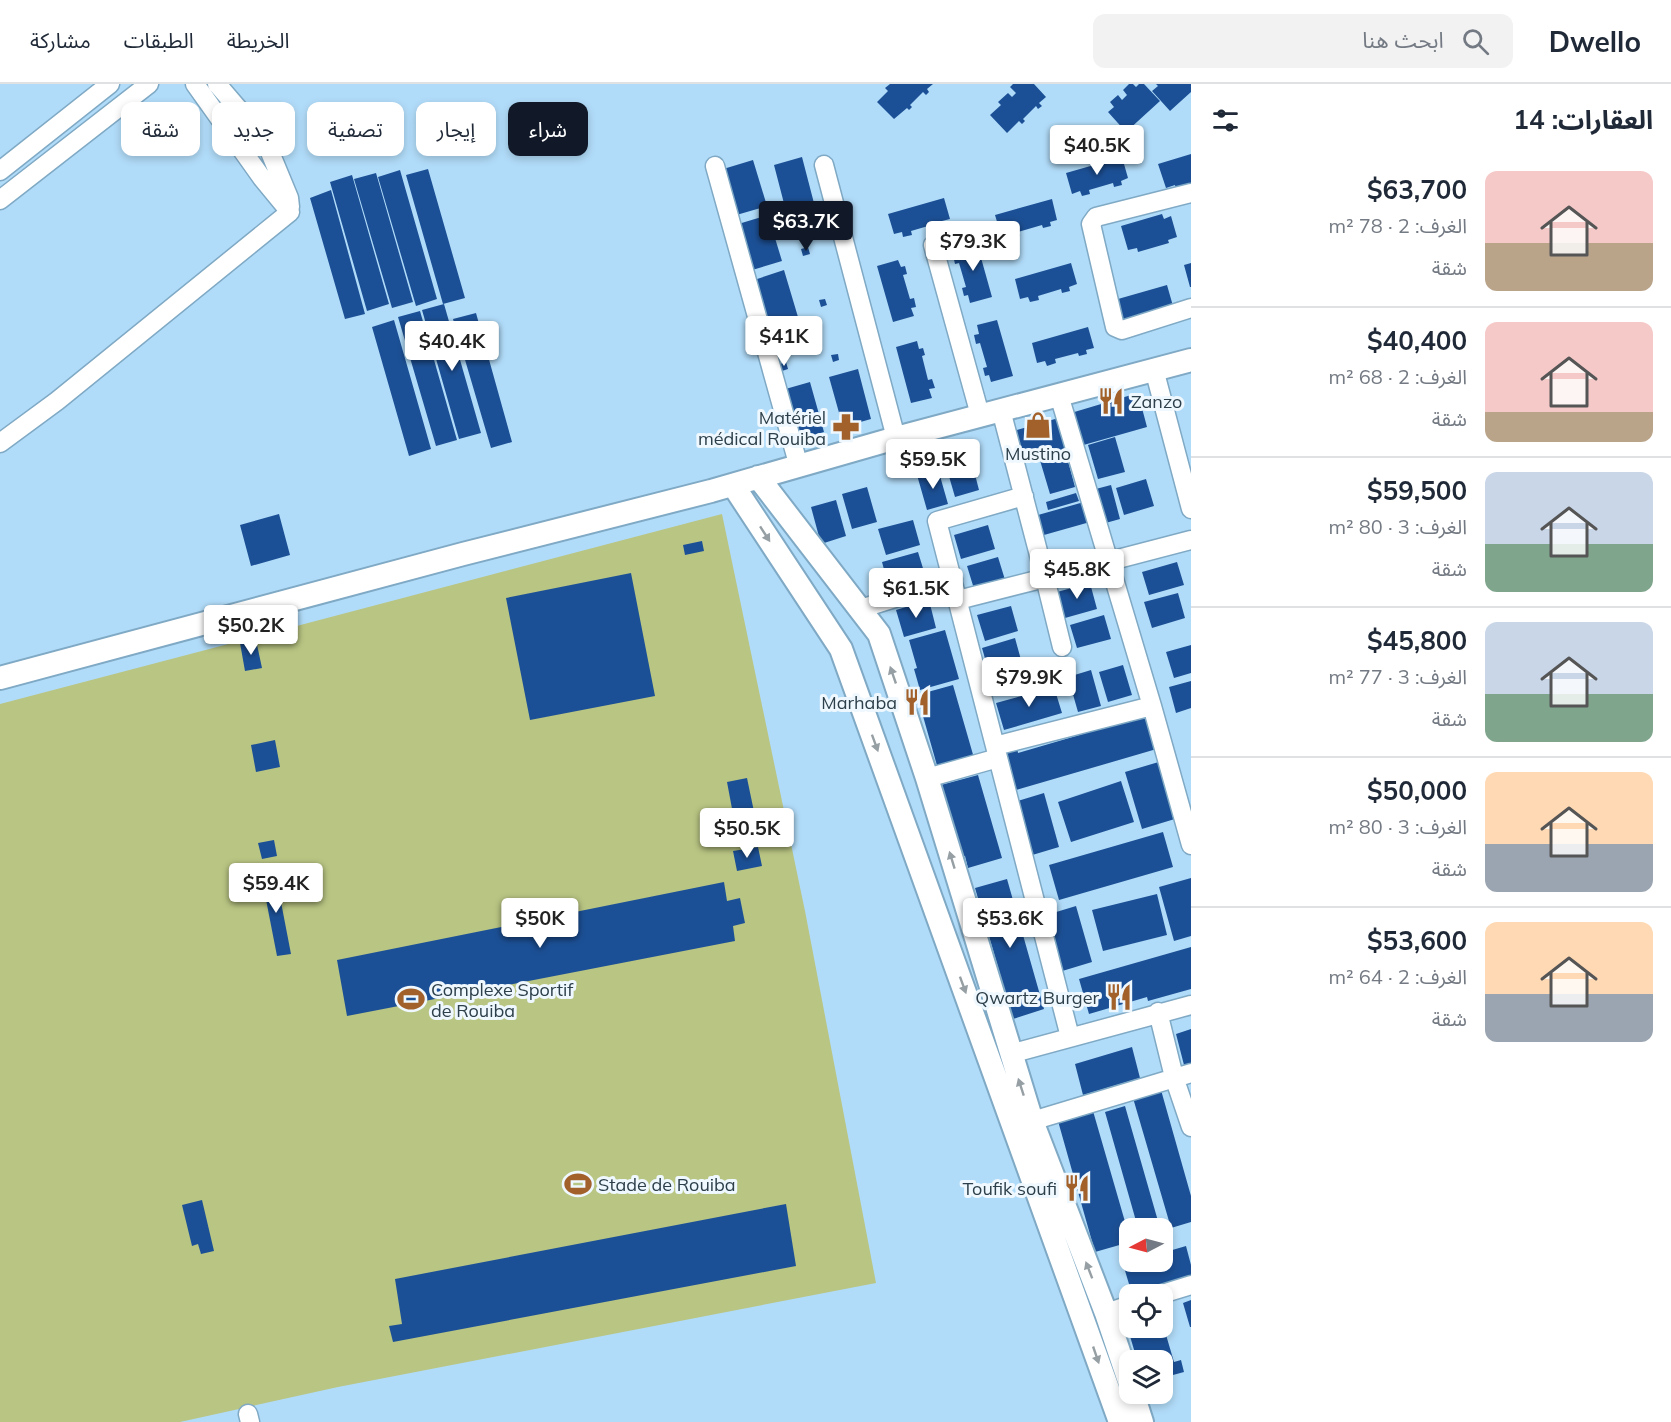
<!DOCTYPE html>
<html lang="ar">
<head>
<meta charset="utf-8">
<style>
	body { margin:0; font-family:Mulish,"Noto Sans Arabic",sans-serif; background:#f2f2f3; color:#1f2937; direction:rtl; height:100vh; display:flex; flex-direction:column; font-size:22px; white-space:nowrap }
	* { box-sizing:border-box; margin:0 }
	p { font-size:20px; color:#747a83 }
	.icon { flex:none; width:33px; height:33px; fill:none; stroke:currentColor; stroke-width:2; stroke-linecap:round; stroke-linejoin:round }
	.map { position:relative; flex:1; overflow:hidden; direction:ltr }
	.details { display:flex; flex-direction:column; background:#fff; width:480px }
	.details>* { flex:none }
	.guide { position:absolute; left:18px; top:18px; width:570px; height:54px; direction:rtl; display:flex; gap:12px }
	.needle { width:39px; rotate:264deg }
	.controls { position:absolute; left:1119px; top:1134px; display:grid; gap:12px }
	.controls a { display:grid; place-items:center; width:54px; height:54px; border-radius:12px; background:#fff; box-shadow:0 3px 9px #0003; font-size:30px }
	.price { position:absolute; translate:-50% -51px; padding:0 14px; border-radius:6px; background:#fff; color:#222; font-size:20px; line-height:39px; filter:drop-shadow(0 2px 3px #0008) }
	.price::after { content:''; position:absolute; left:50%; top:36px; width:18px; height:14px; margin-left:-9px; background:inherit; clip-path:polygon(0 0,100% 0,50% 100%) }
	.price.on { background:#111827; color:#fff }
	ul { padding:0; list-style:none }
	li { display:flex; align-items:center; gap:18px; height:150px; padding:0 18px }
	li+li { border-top:2px solid #e0e1e3 }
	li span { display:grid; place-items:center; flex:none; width:168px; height:120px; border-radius:12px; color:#555 }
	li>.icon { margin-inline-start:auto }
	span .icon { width:72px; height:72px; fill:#fffc; stroke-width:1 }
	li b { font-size:26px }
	h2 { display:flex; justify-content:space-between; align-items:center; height:72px; padding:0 18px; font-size:26px }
	.chip { padding:0 21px; border-radius:12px; background:#fff; box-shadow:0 3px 9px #0003; font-size:21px; line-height:54px }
	.chip.on { background:#111827; color:#fff }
	header { display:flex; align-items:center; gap:36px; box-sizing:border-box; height:84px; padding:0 30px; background:#fff; border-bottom:2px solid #e0e1e3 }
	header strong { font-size:28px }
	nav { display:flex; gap:33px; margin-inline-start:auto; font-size:21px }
	.search { width:420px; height:54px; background:#f2f2f3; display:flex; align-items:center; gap:15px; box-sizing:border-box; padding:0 21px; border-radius:12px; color:#747a83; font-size:22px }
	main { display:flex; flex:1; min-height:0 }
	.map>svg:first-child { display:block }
	.green { fill:#b9c583 }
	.building { fill:#1c5096 }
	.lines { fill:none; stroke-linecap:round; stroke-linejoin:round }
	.minor-casing { stroke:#7fa9c4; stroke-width:21 }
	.tertiary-casing { stroke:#7fa9c4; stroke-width:26 }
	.minor { stroke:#fff; stroke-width:18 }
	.tertiary { stroke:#fff; stroke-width:22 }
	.oneway { fill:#969fa4 }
	.labels { text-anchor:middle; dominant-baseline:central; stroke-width:6; stroke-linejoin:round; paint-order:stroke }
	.poi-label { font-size:18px; fill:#2d3f4a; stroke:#eff8fe; text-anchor:end }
</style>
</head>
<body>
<header>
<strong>Dwello</strong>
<div class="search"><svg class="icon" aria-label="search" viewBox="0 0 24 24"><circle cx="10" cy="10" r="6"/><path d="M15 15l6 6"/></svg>ابحث هنا</div>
<nav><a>الخريطة</a><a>الطبقات</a><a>مشاركة</a></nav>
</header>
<main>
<section class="details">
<h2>العقارات: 14<svg class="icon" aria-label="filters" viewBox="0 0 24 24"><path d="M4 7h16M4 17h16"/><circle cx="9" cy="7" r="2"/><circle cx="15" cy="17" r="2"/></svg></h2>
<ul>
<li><span style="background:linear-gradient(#f6c9c9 60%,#b9a48a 0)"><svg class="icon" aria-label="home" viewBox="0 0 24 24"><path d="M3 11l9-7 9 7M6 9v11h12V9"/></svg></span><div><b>$63,700</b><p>الغرف: 2 · 78 m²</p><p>شقة</p></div></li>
<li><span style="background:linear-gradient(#f6c9c9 75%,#b9a48a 0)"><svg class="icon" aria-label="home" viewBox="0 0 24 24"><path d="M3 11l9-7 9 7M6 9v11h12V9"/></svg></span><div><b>$40,400</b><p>الغرف: 2 · 68 m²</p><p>شقة</p></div></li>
<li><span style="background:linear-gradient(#c9d6e8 60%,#7fa58c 0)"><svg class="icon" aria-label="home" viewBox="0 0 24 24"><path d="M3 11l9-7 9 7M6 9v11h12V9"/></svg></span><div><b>$59,500</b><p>الغرف: 3 · 80 m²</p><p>شقة</p></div></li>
<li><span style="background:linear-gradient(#c9d6e8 60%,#7fa58c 0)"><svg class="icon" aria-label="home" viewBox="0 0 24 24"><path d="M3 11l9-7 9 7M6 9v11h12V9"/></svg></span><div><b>$45,800</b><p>الغرف: 3 · 77 m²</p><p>شقة</p></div></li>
<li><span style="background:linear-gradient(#ffd9b3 60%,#9aa5b1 0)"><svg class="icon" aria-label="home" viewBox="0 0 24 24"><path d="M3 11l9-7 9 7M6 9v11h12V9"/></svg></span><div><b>$50,000</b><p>الغرف: 3 · 80 m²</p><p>شقة</p></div></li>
<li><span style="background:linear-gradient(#ffd9b3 60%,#9aa5b1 0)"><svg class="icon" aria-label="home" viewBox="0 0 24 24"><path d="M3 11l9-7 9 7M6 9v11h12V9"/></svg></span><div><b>$53,600</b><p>الغرف: 2 · 64 m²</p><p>شقة</p></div></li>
</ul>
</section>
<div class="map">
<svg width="1191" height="1338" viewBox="0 0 1191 1338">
	<rect width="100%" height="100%" fill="#b1dcf9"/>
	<path class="green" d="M722,430L805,827L876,1199L338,1303L180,1338H0V620Z"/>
	<path class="building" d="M890,0H933L927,5L929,8L926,11L923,8L910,21L912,23L909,26L907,24L894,35L877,18L888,7L885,4Z
		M1013,0H1034L1046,13L1039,19L1042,22L1038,25L1036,22L1023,35L1025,37L1022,40L1019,37L1007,49L990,31L1001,21L998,18L1008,9L1012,13L1016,9L1010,3Z
		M1129,0H1133L1136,3L1139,0H1144L1160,17L1126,48L1108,28L1114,23L1110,18L1118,11L1122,16L1127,11L1123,6Z
		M1156,0H1191V8L1170,27L1152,7L1158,2Z
		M1191,70V101L1176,106L1175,101L1166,104L1158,80Z
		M802,73L815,123L787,131L774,81Z
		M1122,73L1128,94L1121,97L1122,101L1114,103L1113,99L1089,106L1090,110L1082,112L1080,107L1072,110L1066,89Z
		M753,76L767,122L733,132L720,86Z
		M428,85L465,214L443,220L406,91Z
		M400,86L437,215L416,222L378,93Z
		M376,89L413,218L392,224L354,95Z
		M352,91L389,220L367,227L330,98Z
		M331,106L365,230L345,235L310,114Z
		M944,114L950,135L942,137L943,142L936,144L935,140L911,147L912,151L903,153L902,148L894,150L888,130Z
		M1052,115L1057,136L1050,138L1051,142L1043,144L1042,141L1018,148L1020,152L1011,154L1009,149L1001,151L995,131Z
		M1162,130L1164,135L1171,132L1177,153L1168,156L1169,159L1138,168L1137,164L1128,166L1121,142Z
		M768,131L782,177L749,187L735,141Z
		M976,156L992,213L970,219L968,211L964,212L962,204L966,203L959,179L955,180L953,171L958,170L956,162Z
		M808,163L810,170L803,172L801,165Z
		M898,176L901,183L905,182L907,190L903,191L910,215L914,214L916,223L911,224L914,232L893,238L877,182Z
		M1071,179L1077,200L1069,203L1070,207L1062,209L1061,205L1038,212L1039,216L1030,218L1028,213L1020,215L1015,195Z
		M1191,179V203H1190L1184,181Z
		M784,186L798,233L764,243L751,197Z
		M1167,201L1173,222L1126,240L1125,235L1116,237L1111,217Z
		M825,215L827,221L821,223L819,216Z
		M444,220L481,349L459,355L422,226Z
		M420,227L457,356L436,362L398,233Z
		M476,229L512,358L491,364L453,235Z
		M394,236L431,365L409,372L372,243Z
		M997,236L1013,292L991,298L989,291L985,292L983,284L987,283L980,259L976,260L974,251L979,250L977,241Z
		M1088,243L1094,264L1086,266L1087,270L1079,272L1078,269L1055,275L1056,279L1047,282L1045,277L1037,279L1032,259Z
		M917,257L919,265L923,264L925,271L922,272L928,296L932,295L935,304L929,305L932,314L911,319L896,263Z
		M838,270L839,276L833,278L831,271Z
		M786,278L788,285L782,287L780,280Z
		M858,285L871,335L843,343L829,293Z
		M810,298L824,348L796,356L782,306Z
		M1138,309L1147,343L1080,362L1071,329Z
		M1062,333L1070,364L1065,366L1075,403L1050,410L1039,373L1022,378L1013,347Z
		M1115,353L1125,388L1098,395L1088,361Z
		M971,375L979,406L955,413L946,382Z
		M938,385L948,420L927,426L917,391Z
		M1146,395L1154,422L1124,431L1116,404Z
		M1111,401L1120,435L1102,440L1092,406Z
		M867,403L877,438L852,445L842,410Z
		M1076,409L1079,417L1048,426L1046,418Z
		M836,416L846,452L821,460L811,423Z
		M1084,418L1090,438L1044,451L1038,431Z
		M279,430L290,471L251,482L240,441Z
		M913,436L920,461L886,471L878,445Z
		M988,441L995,465L961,475L954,451Z
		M702,457L704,467L685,471L683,461Z
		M1063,467L1066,477L1054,481L1051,470Z
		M918,468L926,494L889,504L882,478Z
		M998,473L1006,499L975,508L967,482Z
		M1177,478L1184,501L1149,511L1142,488Z
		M631,489L655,612L530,636L506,514Z
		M1090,499L1097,525L1065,534L1057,508Z
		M1178,509L1185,534L1152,544L1144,518Z
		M929,516L936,544L904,553L896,526Z
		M1011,522L1018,547L985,557L977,531Z
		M1104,531L1111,555L1077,564L1070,541Z
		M945,546L959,595L920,606L914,585L917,584L909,556Z
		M1015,554L1023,583L990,592L982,564Z
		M256,556L262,584L245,587L240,559Z
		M1191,561V589L1174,594L1166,568Z
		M1123,581L1132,611L1108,618L1099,588Z
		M1091,586L1101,622L1078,628L1068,593Z
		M1191,597V624L1176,629L1169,603Z
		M953,601L974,674L938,685L917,611Z
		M1054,603L1062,629L1004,646L996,619Z
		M1151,630L1160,664L1013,707L1002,668L1017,663L1018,669Z
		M275,656L280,683L256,688L251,661Z
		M1162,677L1178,734L1142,745L1125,688Z
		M978,691L1002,774L968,784L965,772L961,773L941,701Z
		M747,694L757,742L736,746L727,698Z
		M1121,697L1134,738L1071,758L1058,718Z
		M1044,709L1059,763L1029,772L1014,718Z
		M1163,748L1173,783L1059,816L1049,781Z
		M274,756L277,772L262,775L258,759Z
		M758,763L762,782L737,787L733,767Z
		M275,787L291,870L277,872L261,790Z
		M1191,794V852L1174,857L1159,803Z
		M1007,795L1044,925L1013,935L975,804Z
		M724,798L727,817L740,814L745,839L733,842L735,857L347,932L337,876Z
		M1157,810L1167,851L1103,867L1092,826Z
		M1076,822L1092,878L1059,888L1043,832Z
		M1191,863V905L1148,917L1147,913L1089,930L1079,895Z
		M1191,945V979L1184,981L1176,950Z
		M1132,963L1140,994L1083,1011L1075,980Z
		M1161,1006L1191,1112V1138L1171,1144L1133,1014Z
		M1125,1022L1160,1144H1138L1105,1028Z
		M1093,1027L1130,1155V1158L1095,1168L1058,1037Z
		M202,1116L214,1167L201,1170L198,1160L192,1162L182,1121Z
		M786,1120L796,1182L393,1258L389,1242L402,1240L395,1195Z
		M1186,1162L1191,1181V1196L1142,1210H1132L1123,1180L1133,1178H1162V1169Z
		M1191,1216V1243H1190L1183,1219Z
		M1130,1233V1244H1164L1174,1278L1181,1276L1184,1288L1162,1294V1276H1137L1125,1235Z"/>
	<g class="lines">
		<defs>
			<path id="minor" d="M195,0L262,94L290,128
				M217,0L265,56L289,114L290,123
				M824,81L896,354
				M715,82L799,383
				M0,87L110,0
				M1191,109L1096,133L1091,140L1115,243L1122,246L1191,224
				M0,116L149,0
				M933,161L980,331
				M1154,285L1191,425
				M1059,311L1152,622L1191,761
				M1001,326L1045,494L1191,456
				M0,359L57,317L290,128
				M1024,412L937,437L1070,953
				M958,516L1045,494L1062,563
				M860,525L953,496
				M995,662L1152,622
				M927,694L998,674
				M1158,928L1174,993L1191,1043
				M1010,970L1191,921
				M1032,1037L1191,989
				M1162,1210L1191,1201
				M1106,1229L1130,1221
				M248,1330L250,1338"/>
			<path id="tertiary" d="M758,393L879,550L927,694L1032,1037L1106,1229L1130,1300
				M733,401L841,565L1120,1338
				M0,594L463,470L711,407L896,354L1191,276
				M1133,1310L1142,1338"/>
		</defs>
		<use href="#minor" class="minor-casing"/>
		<use href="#tertiary" class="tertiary-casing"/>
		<use href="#minor" class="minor"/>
		<use href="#tertiary" class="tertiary"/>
	</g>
	<defs><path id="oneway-solid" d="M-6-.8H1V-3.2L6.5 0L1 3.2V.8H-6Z" transform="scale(1.5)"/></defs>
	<g class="oneway">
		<use href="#oneway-solid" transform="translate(765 450) rotate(57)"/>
		<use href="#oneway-solid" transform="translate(893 591) rotate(-109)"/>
		<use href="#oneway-solid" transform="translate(875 659) rotate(70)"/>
		<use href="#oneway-solid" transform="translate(952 776) rotate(-107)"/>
		<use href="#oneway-solid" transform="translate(963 901) rotate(70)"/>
		<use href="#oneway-solid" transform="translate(1021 1003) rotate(-108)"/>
		<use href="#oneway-solid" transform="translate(1089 1186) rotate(-111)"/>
		<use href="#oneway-solid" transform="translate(1096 1271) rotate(71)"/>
	</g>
	<defs>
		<symbol id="restaurant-bare" viewBox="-9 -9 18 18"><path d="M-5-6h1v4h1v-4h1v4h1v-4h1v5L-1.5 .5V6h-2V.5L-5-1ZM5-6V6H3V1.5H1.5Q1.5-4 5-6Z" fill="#a2612b" stroke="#eff8fe" stroke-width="2.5" paint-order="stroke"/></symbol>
		<symbol id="shop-bare" viewBox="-9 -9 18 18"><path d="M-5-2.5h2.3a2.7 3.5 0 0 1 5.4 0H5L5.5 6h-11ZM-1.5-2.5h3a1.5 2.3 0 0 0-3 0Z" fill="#a2612b" stroke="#eff8fe" stroke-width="2.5" paint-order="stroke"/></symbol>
		<symbol id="pharmacy-bare" viewBox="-9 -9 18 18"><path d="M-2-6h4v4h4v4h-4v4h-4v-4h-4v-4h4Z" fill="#a2612b" stroke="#eff8fe" stroke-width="2.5" paint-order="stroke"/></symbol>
		<symbol id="stadium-bare" viewBox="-9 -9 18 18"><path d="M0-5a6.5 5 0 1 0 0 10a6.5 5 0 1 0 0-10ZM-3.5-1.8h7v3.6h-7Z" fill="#a2612b" stroke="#eff8fe" stroke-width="2.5" paint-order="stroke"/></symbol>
	</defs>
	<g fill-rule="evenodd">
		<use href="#restaurant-bare" x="1092" y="298" width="38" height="38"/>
		<use href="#shop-bare" x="1019" y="322" width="38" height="38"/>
		<use href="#pharmacy-bare" x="827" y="324" width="38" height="38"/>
		<use href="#restaurant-bare" x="898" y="599" width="38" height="38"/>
		<use href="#restaurant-bare" x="1100" y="894" width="38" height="38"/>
		<use href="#stadium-bare" x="392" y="896" width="38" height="38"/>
		<use href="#stadium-bare" x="559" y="1081" width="38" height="38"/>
		<use href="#restaurant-bare" x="1058" y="1085" width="38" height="38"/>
	</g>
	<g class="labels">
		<g class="poi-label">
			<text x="1131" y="317" text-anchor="start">Zanzo</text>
			<text x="826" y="333">Matériel<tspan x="826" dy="21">médical Rouiba</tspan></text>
			<text x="1038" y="369" text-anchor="middle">Mustino</text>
			<text x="897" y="618">Marhaba</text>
			<text x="431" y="905" text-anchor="start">Complexe Sportif<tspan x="431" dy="21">de Rouiba</tspan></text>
			<text x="1099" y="913">Qwartz Burger</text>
			<text x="598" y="1100" text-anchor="start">Stade de Rouiba</text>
			<text x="1057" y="1104">Toufik soufi</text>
		</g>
	</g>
</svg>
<div class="controls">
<a><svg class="needle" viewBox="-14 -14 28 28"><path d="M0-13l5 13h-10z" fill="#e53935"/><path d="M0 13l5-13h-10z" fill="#747a83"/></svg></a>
<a><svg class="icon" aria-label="locate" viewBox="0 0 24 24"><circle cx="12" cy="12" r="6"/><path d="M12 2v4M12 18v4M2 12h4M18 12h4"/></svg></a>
<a><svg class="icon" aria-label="layers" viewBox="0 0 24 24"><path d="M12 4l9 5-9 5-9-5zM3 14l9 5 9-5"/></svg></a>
</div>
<b class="price" style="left:1097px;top:92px">$40.5K</b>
<b class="price on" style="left:806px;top:168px">$63.7K</b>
<b class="price" style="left:973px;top:188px">$79.3K</b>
<b class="price" style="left:784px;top:283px">$41K</b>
<b class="price" style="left:452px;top:288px">$40.4K</b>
<b class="price" style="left:933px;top:406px">$59.5K</b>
<b class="price" style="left:1077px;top:516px">$45.8K</b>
<b class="price" style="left:916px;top:535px">$61.5K</b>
<b class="price" style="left:251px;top:572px">$50.2K</b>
<b class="price" style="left:1029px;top:624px">$79.9K</b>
<b class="price" style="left:747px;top:775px">$50.5K</b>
<b class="price" style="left:276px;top:830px">$59.4K</b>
<b class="price" style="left:540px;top:865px">$50K</b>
<b class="price" style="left:1010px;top:865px">$53.6K</b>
<div class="guide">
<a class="chip on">شراء</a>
<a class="chip">إيجار</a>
<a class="chip">تصفية</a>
<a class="chip">جديد</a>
<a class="chip">شقة</a>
</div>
</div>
</main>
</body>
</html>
